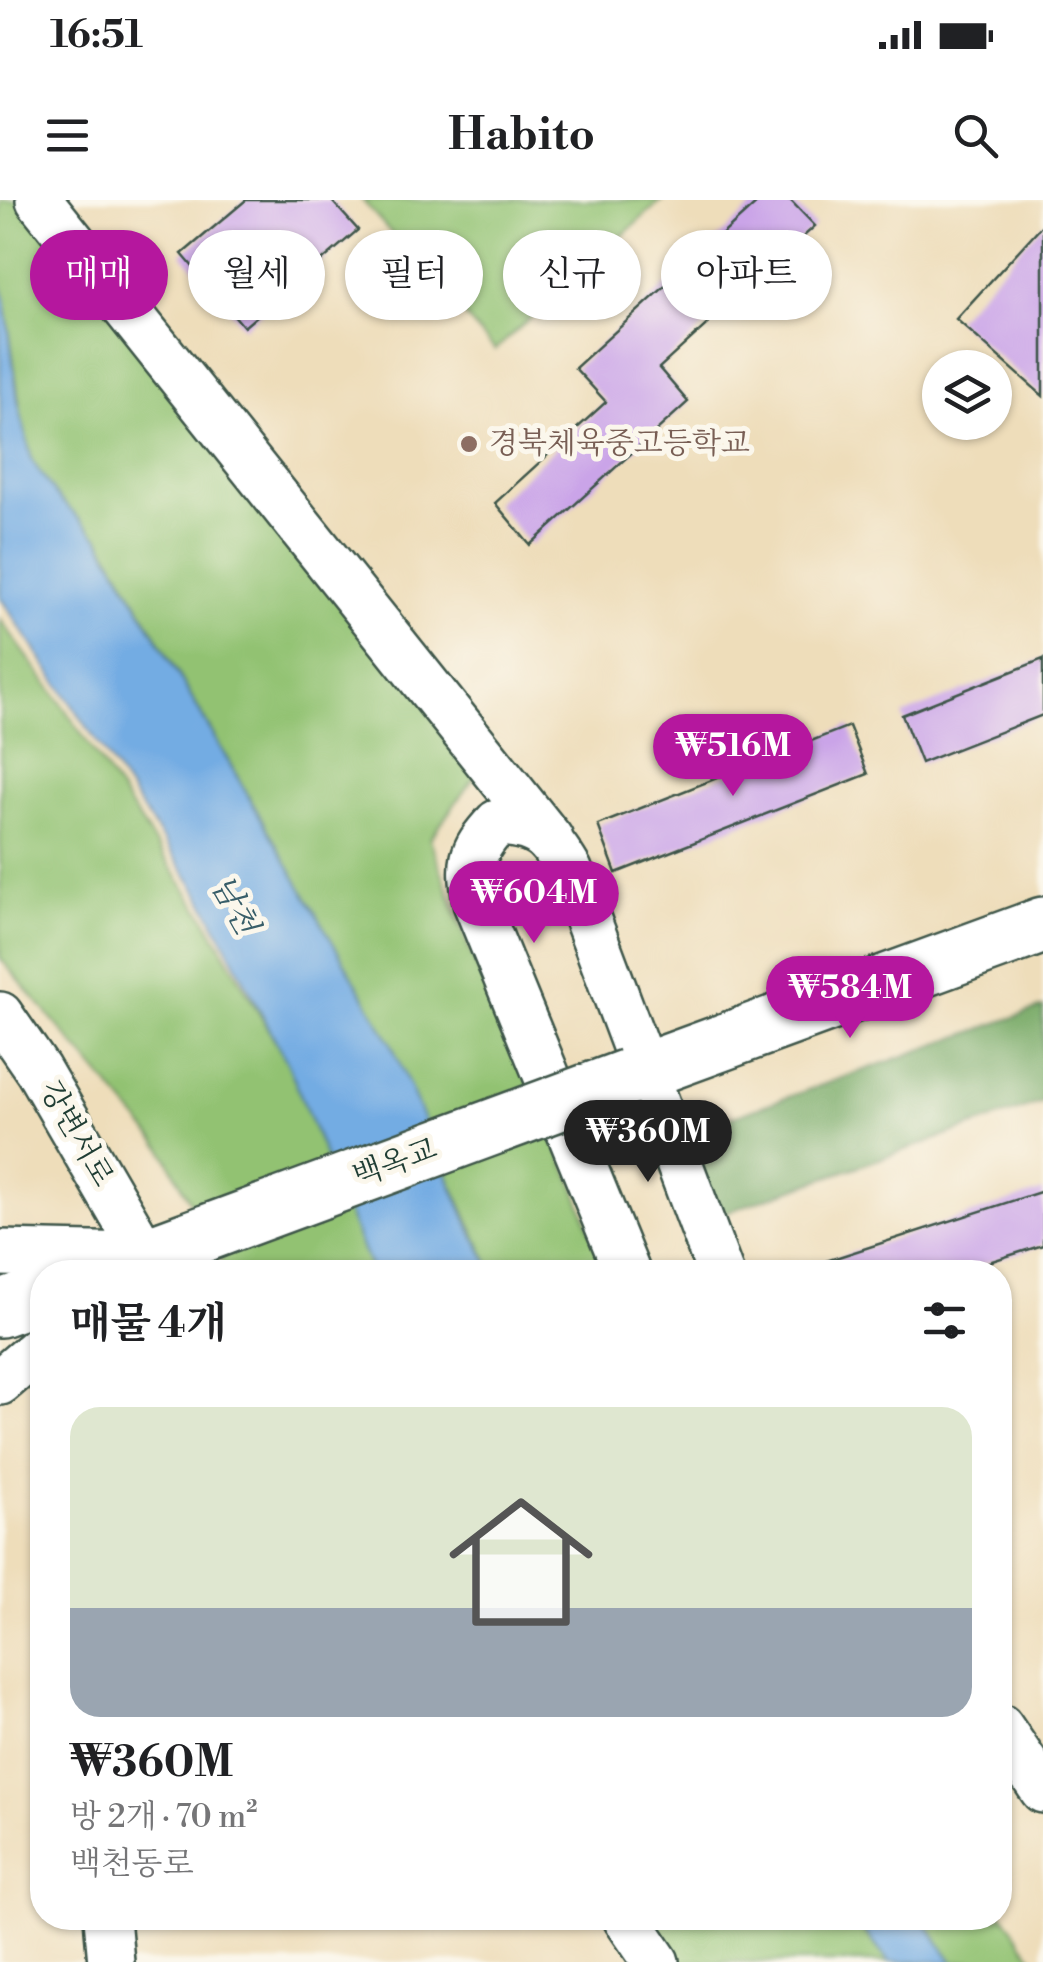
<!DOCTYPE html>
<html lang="ko">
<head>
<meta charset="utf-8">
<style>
	body { margin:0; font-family:"Libre Bodoni","Noto Serif KR",serif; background:#f6f6f6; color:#202124; height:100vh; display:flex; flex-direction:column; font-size:38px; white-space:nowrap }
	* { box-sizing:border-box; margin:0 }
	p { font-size:32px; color:#757577 }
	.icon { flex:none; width:55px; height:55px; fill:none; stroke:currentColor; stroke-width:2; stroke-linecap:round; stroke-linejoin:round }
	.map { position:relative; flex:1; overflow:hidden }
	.side { position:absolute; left:30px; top:1060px; width:982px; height:670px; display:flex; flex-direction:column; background:#fff; border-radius:40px; box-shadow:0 2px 8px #0004 }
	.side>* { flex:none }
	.banner { position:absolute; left:30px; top:30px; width:985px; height:90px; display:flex; gap:20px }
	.tools { position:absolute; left:922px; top:150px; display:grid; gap:20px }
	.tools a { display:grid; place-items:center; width:90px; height:90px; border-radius:50%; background:#fff; box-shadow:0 2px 8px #0004; font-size:50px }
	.price { position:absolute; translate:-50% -85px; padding:0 22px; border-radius:35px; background:#b5179e; color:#fff; font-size:32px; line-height:65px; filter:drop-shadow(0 2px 5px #0008) }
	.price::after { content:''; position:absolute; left:50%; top:60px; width:30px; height:22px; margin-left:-15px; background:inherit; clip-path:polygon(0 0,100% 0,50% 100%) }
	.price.current { background:#222; color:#fff }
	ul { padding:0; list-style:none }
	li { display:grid; align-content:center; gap:20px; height:530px; padding:0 40px }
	li span { display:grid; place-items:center; height:310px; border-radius:30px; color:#555 }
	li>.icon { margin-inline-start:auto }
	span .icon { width:180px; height:180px; fill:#fffc; stroke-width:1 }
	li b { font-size:42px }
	h2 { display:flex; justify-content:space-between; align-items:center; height:120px; padding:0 40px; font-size:42px }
	.tag { padding:0 35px; border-radius:45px; background:#fff; box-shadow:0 2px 8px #0004; font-size:35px; line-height:90px }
	.tag.current { background:#b5179e; color:#fff }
	.status { display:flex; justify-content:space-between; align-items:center; height:70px; padding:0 50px; background:#fff; direction:ltr }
	.status svg { height:28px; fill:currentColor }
	header { display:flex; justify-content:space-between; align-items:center; height:130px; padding:0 40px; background:#fff; font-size:45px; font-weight:800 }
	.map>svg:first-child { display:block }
	.green { fill:#92c272; stroke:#588053; stroke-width:2.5 }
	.forest { fill:#75a864; stroke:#4a724c; stroke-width:2.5 }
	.water { fill:#73ace3; stroke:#49748c; stroke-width:2.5 }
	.building { fill:#caa4e8 }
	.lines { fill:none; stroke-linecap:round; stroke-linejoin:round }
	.minor-casing { stroke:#3e5548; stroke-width:50 }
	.major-casing { stroke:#3e5548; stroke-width:60 }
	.minor { stroke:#fff; stroke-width:45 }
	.major { stroke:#fff; stroke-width:55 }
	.major-bridge-casing { stroke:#3e5548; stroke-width:60; stroke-linecap:butt }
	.major-bridge { stroke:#fff; stroke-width:55 }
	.education-dot { fill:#8d6e63; stroke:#fbf7ec; stroke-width:4 }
	.labels { text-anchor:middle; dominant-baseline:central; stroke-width:10; stroke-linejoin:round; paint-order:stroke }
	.education-label { font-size:30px; fill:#785e54; stroke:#fbf7ec; text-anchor:start }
	.street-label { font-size:30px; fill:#1f3d34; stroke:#fbf7ec }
	.water-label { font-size:32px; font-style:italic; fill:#385e69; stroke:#fbf7ec }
</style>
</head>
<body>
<div class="status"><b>16:51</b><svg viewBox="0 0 49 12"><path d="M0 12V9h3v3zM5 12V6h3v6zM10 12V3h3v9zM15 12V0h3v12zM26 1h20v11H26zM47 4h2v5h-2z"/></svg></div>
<header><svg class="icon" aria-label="menu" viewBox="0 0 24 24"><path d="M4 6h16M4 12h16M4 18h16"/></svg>Habito<svg class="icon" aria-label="search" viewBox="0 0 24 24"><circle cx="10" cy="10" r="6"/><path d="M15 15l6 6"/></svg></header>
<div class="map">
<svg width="1043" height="1762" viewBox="0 0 1043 1762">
	<rect width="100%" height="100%" fill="#fbf7ec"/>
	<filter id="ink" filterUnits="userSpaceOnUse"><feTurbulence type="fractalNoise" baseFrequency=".01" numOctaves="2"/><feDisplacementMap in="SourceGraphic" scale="20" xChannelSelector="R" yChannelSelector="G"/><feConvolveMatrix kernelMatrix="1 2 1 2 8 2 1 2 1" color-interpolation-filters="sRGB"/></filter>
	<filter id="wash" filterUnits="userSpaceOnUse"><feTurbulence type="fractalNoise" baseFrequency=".0048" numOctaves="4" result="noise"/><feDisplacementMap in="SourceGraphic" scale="40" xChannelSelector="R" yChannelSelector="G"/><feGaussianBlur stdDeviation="2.25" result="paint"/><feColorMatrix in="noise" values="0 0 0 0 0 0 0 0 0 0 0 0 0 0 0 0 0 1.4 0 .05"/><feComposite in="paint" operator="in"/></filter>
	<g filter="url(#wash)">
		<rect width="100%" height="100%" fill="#eeddba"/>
		<path class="green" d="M0,0H39L487,559L430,639L470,751L573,983L605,1072H493L370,808L189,492L100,338L48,299L32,261L22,220L5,99L0,83Z
			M362,0H662L495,150Z
			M0,419L61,503L203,715L288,864L372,1072H227L162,948L0,758Z
			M1000,1710L1036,1762H953L922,1718H1000Z
			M641,1718H853L889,1762H672Z"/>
		<path class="forest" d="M1043,807V902L701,1021L671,938Z"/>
		<path class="water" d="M0,83L5,99L18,201L32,261L59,299L99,338L391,843L470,1028L493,1072H372L288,864L201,697L0,397Z
			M855,1718H922L953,1762H889Z"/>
		<g id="blocks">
			<path class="building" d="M246,0H331L358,30L244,127L182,54Z
				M760,0H790L815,26L659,168L688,202L530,345L495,303L606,202L575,168Z
				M1043,24V196L956,119Z
				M1043,459V515L921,563L902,515Z
				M849,526L868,574L616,673L598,625Z
				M1043,991V1045L957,1072H792Z"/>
		</g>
	</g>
	<g filter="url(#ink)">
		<use href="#blocks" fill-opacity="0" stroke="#3e5548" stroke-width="2.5"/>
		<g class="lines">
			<defs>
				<path id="minor" d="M39,0L550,639
					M0,815L38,870L146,1056L162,1072
					M0,1053L139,1056
					M627,1072L476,703C470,663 469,653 497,623C538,625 548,635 569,670L720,1072
					M0,1182L42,1146
					M1000,1527L1043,1590
					M107,1718L111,1762
					M626,1718L656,1762"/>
				<path id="major" d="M628,877L1043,725
					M101,1072L163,1049
					M0,1109L42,1094"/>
			</defs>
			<use href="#minor" class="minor-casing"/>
			<use href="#major" class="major-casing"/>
			<use href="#minor" class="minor"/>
			<use href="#major" class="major"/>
			<defs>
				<path id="major-bridge" d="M163,1049L628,877"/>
			</defs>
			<use href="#major-bridge" class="major-bridge-casing"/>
			<use href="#major-bridge" class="major-bridge"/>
		</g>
	</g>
	<circle class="education-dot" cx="469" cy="244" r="10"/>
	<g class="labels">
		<g class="education-label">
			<text x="489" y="244">경북체육중고등학교</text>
		</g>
		<g class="street-label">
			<text transform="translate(76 934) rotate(60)">강변서로</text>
			<text transform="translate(395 963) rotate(-20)">백옥교</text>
		</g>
		<g class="water-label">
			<text transform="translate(234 705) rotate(61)">남천</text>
		</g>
	</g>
</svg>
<div class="tools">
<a><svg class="icon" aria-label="layers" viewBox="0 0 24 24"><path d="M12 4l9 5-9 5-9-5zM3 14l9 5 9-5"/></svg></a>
</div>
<b class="price" style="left:733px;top:599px">₩516M</b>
<b class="price" style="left:534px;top:746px">₩604M</b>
<b class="price" style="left:850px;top:841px">₩584M</b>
<b class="price current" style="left:648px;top:985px">₩360M</b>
<div class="banner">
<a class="tag current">매매</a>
<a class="tag">월세</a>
<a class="tag">필터</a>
<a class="tag">신규</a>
<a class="tag">아파트</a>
</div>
<section class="side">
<h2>매물 4개<svg class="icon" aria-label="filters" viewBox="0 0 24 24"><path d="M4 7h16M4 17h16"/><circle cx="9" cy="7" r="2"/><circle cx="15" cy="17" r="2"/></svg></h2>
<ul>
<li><span style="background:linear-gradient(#dfe7d0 65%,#9aa5b1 0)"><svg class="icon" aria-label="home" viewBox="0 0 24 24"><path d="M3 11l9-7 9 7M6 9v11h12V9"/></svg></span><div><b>₩360M</b><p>방 2개 · 70 m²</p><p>백천동로</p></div></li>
</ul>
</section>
</div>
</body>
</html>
